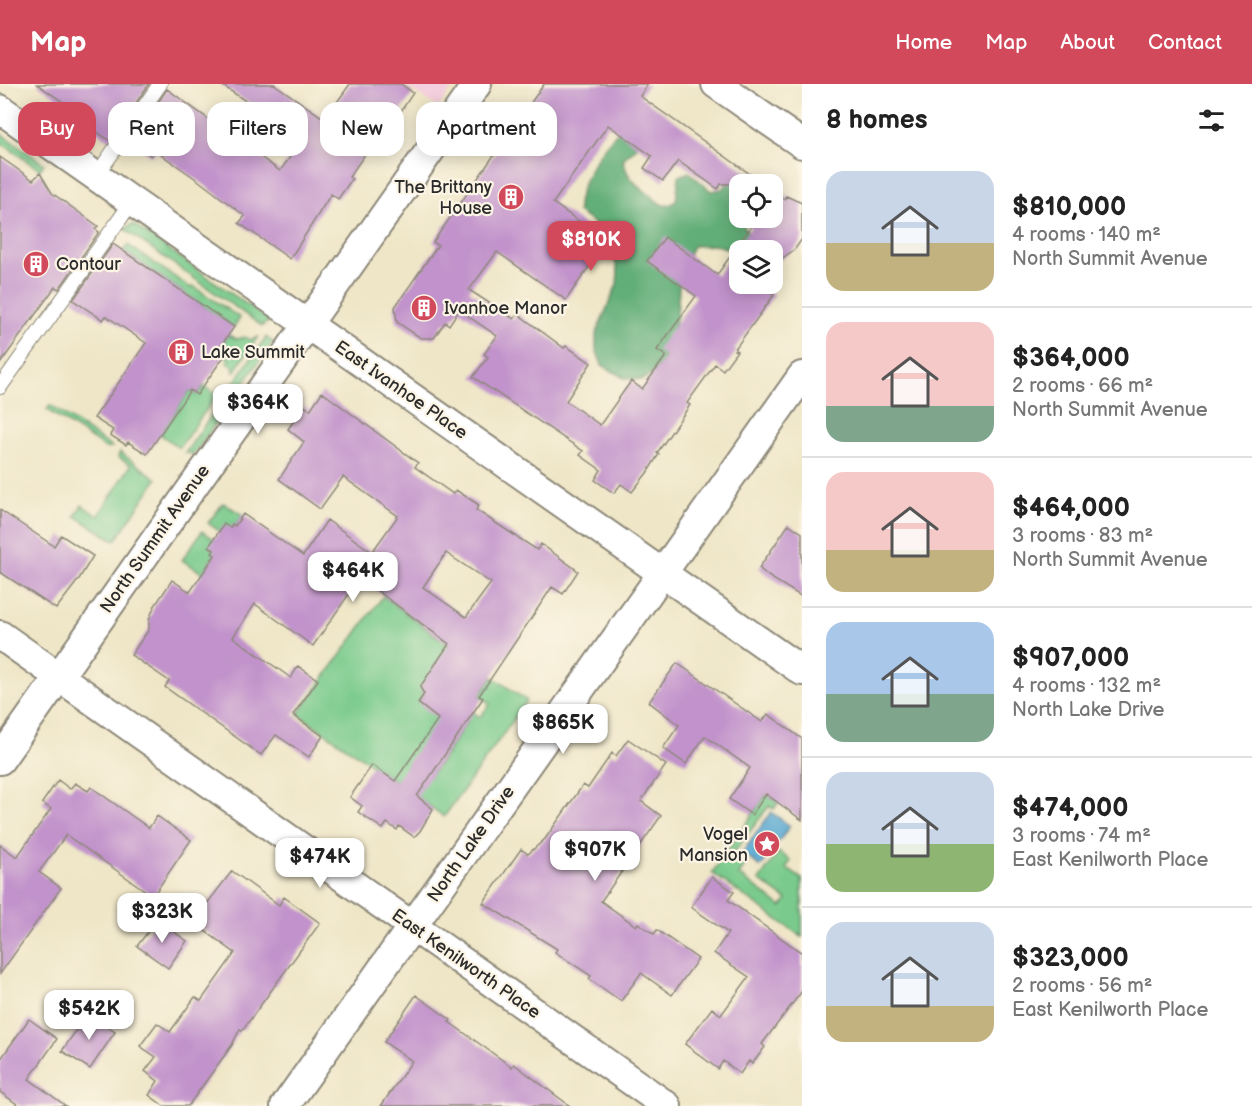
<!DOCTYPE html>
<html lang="en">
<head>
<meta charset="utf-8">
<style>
	body { margin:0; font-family:"Balsamiq Sans",sans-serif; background:#f6f6f6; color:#222; height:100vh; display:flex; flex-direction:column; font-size:22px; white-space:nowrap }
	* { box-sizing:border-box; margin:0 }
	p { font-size:20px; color:#767676 }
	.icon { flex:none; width:33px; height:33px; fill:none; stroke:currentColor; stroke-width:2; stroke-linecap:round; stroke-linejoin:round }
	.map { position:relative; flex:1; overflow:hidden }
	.details { display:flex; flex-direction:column; background:#fff; width:450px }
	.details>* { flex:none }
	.banner { position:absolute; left:18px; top:18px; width:570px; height:54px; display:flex; gap:12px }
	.fabs { position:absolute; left:729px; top:90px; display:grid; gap:12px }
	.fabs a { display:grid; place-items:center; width:54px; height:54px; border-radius:12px; background:#fff; box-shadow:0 3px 15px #0003; font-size:30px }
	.price { position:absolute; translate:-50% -51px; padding:0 14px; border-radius:12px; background:#fff; color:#222; font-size:20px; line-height:39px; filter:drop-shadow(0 2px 3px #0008) }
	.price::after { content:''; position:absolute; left:50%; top:36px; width:18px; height:14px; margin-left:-9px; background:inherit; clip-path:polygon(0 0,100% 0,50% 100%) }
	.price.selected { background:#d1495b; color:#fff }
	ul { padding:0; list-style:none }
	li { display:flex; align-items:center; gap:18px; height:150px; padding:0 24px }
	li+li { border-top:2px solid #e0e0e0 }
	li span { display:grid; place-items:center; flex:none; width:168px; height:120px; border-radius:18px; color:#555 }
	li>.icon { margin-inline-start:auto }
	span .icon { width:72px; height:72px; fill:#fffc; stroke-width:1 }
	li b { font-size:26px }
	h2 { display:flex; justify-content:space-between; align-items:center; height:72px; padding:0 24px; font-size:26px }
	.pill { padding:0 21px; border-radius:18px; background:#fff; box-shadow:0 3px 15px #0003; font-size:21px; line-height:54px }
	.pill.selected { background:#d1495b; color:#fff }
	header { display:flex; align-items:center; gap:36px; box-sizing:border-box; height:84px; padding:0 30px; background:#d1495b; color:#fff }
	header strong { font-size:28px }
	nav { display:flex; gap:33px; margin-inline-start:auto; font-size:21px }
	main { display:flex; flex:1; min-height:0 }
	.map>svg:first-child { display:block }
	.built { fill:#f4cfdd }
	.green { fill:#79ca8c; stroke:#527a5c; stroke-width:1.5 }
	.forest { fill:#62ae78; stroke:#466c52; stroke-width:1.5 }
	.water { fill:#56a7d1; stroke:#40697e; stroke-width:1.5 }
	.building { fill:#c192cb; fill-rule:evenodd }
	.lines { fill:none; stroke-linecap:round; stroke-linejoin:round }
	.service-casing { stroke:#8d8879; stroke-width:16 }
	.minor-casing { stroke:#8d8879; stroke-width:32 }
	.service { stroke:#fff; stroke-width:14 }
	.minor { stroke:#fff; stroke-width:28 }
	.labels { text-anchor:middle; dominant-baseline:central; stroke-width:4.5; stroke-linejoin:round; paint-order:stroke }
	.poi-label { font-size:18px; fill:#2b2b2b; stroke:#fcf5e5; text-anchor:start }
	.street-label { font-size:18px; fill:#2b2b2b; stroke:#fcf5e5 }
</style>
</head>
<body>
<header>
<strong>Map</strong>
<nav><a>Home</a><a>Map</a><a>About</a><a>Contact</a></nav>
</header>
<main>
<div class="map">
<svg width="802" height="1022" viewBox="0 0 802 1022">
	<rect width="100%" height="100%" fill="#fcf5e5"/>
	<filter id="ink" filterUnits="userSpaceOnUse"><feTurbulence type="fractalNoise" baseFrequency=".0167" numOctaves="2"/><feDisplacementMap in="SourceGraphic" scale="12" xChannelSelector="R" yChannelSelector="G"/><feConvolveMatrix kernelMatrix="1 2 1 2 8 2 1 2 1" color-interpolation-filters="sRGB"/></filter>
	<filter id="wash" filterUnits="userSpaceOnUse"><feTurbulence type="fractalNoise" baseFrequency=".008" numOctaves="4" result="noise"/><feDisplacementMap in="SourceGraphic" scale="24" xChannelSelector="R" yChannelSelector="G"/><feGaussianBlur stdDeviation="1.35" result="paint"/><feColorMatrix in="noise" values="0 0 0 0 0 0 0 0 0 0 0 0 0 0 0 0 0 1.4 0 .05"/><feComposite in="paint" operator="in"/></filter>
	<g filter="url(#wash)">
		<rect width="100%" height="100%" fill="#efe6c7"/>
		<path class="built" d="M405,0H455L438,24Z"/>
		<path class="green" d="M0,49L44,80L40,86L0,58Z
			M133,140L270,237L262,242L124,145Z
			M128,161L191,204L193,202L240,234L234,243L123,167Z
			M228,251L237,255L245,253L249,256L258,253L234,288L233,282L227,279L229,275L218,266Z
			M266,253L273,258L240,305L233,300Z
			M204,302L217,311L179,364L160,350L190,306L197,311Z
			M227,309L234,313L194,370L185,369Z
			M50,321L112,363L107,365L47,326Z
			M120,368L157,395L115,457L75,432L82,421L98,432L131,381L118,373Z
			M223,419L243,431L235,442L232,441L219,447L208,439Z
			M202,447L214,455L215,471L206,484L207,492L182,476Z
			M383,512L452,564L423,605L421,608L424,610L418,618L447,641C418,662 410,667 404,703L298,630Z
			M493,593L527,617L444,733L415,711L444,674L473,628L480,633L490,620L480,612Z
			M766,711L778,719L774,725L769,722L733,770L746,780L739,791L782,823L787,816L759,796L779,768L791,777L786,784L802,795V853L712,789Z"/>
		<path class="forest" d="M621,45L634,53L636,64L623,75C627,96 637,100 652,113C662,121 664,125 676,117L679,92L689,88L711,107L722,105L729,96L756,100H740V134H745L744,143L757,162L754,166L739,168L716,161L693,162L680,190L677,232L662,278L651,291L642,296L624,294L602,281L596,265V250L617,200L618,188L608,149L578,128C576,103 602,61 621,45Z"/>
		<path class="water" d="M771,728L790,742L761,783L742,769Z"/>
		<g id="blocks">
			<path class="building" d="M37,0H149L110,57L86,40L89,36Z
				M220,0H274L325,35L350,0H401L413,9L397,33L393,30L349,93L352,95L338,115L331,110L290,175L239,139L245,132L199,97L156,67L151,72L131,58L167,5L280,87L303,55Z
				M544,0H648L640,12L764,100H721L718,105L678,77L663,97L644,84L652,72L608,41L553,119L607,157L566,216L497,168L469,206L514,235L518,230L564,264L566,262L591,279L566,317L600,341L631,297L642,305L666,272L657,266L696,212L647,177L665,153L717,191L751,143L744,138L747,134H772V107L784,115L786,112L802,119V155L795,165L772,182V166H740V200H759L774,211L734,266L737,267L723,286L715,280L687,319L690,321L657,369L659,370L647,389L632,408L621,400L614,409L595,396L601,386L580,371L583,367L473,293L488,273L484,270L497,252L459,226L449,241L445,238L434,254H421L397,238L395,223L438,161L433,158Z
				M0,73L33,96L40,89L52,109L98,142L95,145L99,148L59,205L55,203L0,280Z
				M113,160L234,243L218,266L225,271L197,311L190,306L147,370L128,358L126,361L110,351L113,346L94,334L146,259L106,232L103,236L73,216Z
				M322,308L418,379L415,383L453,410L456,406L479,421L476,426L508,447L537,466L541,460L578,487L563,510L552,503L479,612L483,614L417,712L433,725L420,747L414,753L399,742L397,746L387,739L383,745L358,728L362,722L350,713L372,681L395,697L438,635L418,619L424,610L420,603L449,560L360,494L313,562L255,520L233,553L291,594L298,582L318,596L293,631L323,652L309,673L276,651L261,671L165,603L169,597L131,571L149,545V536L154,523L172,496L190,508L215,471L212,469L214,466L209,462L224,440L230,444L232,440L235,442L243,430L303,472L327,436L372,468L398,432L343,393L320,425L279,395L304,358L288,345L304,322L310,326ZM446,469L491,499L466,533L423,503Z
				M0,426L54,462L61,451L93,472L79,495L56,525L0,488Z
				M789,440L802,449V513L768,492L759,484Z
				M677,579L762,638L768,630L802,655V736L766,710L752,731L729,715L750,684L705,652L686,680L663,664L679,641L649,618Z
				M628,655L666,681L641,717L661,732L601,817L636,842L638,839L654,850L657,846L698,875L672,911L641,889L621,917L589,895L591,892L555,868L557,865L483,819L521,765L528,770L545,755L583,701L588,704L612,669L616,672Z
				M58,696L70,705L75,699L88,707L91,703L149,744L157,732L191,756L153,812L66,751L39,788L61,804L0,890V761L17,773L51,725L42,719Z
				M232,787L279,821L284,813L320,839L242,947L240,945L232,961L188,1022H164L149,1011L158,997L145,987L156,973L140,962L157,939L170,948L195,913L201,917L235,869L193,838Z
				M712,793L734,808L728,816L802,869V907L762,960L765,963L752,980L749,977L740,990L723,977L718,985L685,960L712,924L721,931L749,893L714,869L728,849L691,823Z
				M157,836L187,857L168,884L137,862Z
				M416,911L451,936L449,938L512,983L514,980L570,1022H381L412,977L384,958Z
				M88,929L115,948L90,985L62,967Z
				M29,935L57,955L29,995L66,1022H20L0,1008V976Z"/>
		</g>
	</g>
	<g filter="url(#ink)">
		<use href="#blocks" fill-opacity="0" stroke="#8d8879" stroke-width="1.5"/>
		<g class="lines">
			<defs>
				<path id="service" d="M96,92L160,0
					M0,303L132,118"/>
				<path id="minor" d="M716,0L802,60
					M0,25L802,587
					M0,551L667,1022
					M0,676L477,0
					M285,1022L802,292"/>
			</defs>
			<use href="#service" class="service-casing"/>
			<use href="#minor" class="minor-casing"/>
			<use href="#service" class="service"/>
			<use href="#minor" class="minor"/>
		</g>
	</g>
	<defs>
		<symbol id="building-disc" viewBox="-11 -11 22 22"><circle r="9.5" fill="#d1495b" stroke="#fcf5e5"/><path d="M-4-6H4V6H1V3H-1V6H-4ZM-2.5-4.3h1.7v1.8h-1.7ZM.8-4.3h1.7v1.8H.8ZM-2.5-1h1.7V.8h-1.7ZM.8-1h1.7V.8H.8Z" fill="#fff"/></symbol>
		<symbol id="sight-disc" viewBox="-11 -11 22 22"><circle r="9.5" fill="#d1495b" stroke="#fcf5e5"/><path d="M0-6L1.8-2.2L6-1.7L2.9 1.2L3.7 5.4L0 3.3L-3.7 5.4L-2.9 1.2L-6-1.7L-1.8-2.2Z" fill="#fff"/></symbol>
	</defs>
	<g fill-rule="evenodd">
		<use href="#building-disc" x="496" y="98" width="30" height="30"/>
		<use href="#building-disc" x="21" y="165" width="30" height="30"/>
		<use href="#building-disc" x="409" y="209" width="30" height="30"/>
		<use href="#building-disc" x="166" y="253" width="30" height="30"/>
		<use href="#sight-disc" x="752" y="745" width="30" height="30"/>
	</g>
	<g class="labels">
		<g class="poi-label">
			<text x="492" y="103" text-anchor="end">The Brittany<tspan x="492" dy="21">House</tspan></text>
			<text x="56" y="180">Contour</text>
			<text x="444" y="224">Ivanhoe Manor</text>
			<text x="201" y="268">Lake Summit</text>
			<text x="748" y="750" text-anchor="end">Vogel<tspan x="748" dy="21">Mansion</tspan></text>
		</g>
		<g class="street-label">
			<text transform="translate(401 306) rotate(35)">East Ivanhoe Place</text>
			<text transform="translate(155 455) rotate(-55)">North Summit Avenue</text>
			<text transform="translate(471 760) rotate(-55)">North Lake Drive</text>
			<text transform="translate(466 880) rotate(35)">East Kenilworth Place</text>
		</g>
	</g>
</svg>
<div class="fabs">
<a><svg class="icon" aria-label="locate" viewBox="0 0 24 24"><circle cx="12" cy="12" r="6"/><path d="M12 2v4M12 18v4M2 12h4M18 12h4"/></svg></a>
<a><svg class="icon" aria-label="layers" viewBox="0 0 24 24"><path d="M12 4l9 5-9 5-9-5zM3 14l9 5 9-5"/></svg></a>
</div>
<b class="price selected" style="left:591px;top:188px">$810K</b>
<b class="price" style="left:258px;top:351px">$364K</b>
<b class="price" style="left:353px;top:519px">$464K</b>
<b class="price" style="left:563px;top:671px">$865K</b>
<b class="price" style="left:595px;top:798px">$907K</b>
<b class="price" style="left:320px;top:805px">$474K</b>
<b class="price" style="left:162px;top:860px">$323K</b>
<b class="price" style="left:89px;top:957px">$542K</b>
<div class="banner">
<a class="pill selected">Buy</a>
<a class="pill">Rent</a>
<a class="pill">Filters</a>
<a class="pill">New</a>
<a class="pill">Apartment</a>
</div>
</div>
<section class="details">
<h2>8 homes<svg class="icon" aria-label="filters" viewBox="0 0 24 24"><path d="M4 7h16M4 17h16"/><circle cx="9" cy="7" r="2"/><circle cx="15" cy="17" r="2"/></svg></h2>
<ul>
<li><span style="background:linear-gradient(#c9d6e8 60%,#c2b280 0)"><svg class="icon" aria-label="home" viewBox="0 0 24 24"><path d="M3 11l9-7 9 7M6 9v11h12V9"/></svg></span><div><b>$810,000</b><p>4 rooms · 140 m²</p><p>North Summit Avenue</p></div></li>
<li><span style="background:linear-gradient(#f6c9c9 70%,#7fa58c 0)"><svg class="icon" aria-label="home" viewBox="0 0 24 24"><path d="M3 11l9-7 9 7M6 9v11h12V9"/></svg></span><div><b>$364,000</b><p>2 rooms · 66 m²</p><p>North Summit Avenue</p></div></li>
<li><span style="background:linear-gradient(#f6c9c9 65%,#c2b280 0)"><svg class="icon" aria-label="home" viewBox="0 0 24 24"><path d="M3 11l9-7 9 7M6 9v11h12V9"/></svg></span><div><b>$464,000</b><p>3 rooms · 83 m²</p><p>North Summit Avenue</p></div></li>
<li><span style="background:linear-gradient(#a9c7e8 60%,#7fa58c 0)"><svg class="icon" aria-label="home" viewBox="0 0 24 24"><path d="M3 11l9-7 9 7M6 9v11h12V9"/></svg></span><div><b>$907,000</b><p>4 rooms · 132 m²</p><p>North Lake Drive</p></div></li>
<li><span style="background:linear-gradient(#c9d6e8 60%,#8fb573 0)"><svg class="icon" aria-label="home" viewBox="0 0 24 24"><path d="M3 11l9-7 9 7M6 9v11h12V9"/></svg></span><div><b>$474,000</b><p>3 rooms · 74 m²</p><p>East Kenilworth Place</p></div></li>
<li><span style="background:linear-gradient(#c9d6e8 70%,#c2b280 0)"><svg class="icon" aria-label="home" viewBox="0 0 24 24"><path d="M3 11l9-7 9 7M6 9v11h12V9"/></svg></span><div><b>$323,000</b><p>2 rooms · 56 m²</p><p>East Kenilworth Place</p></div></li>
</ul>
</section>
</main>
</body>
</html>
